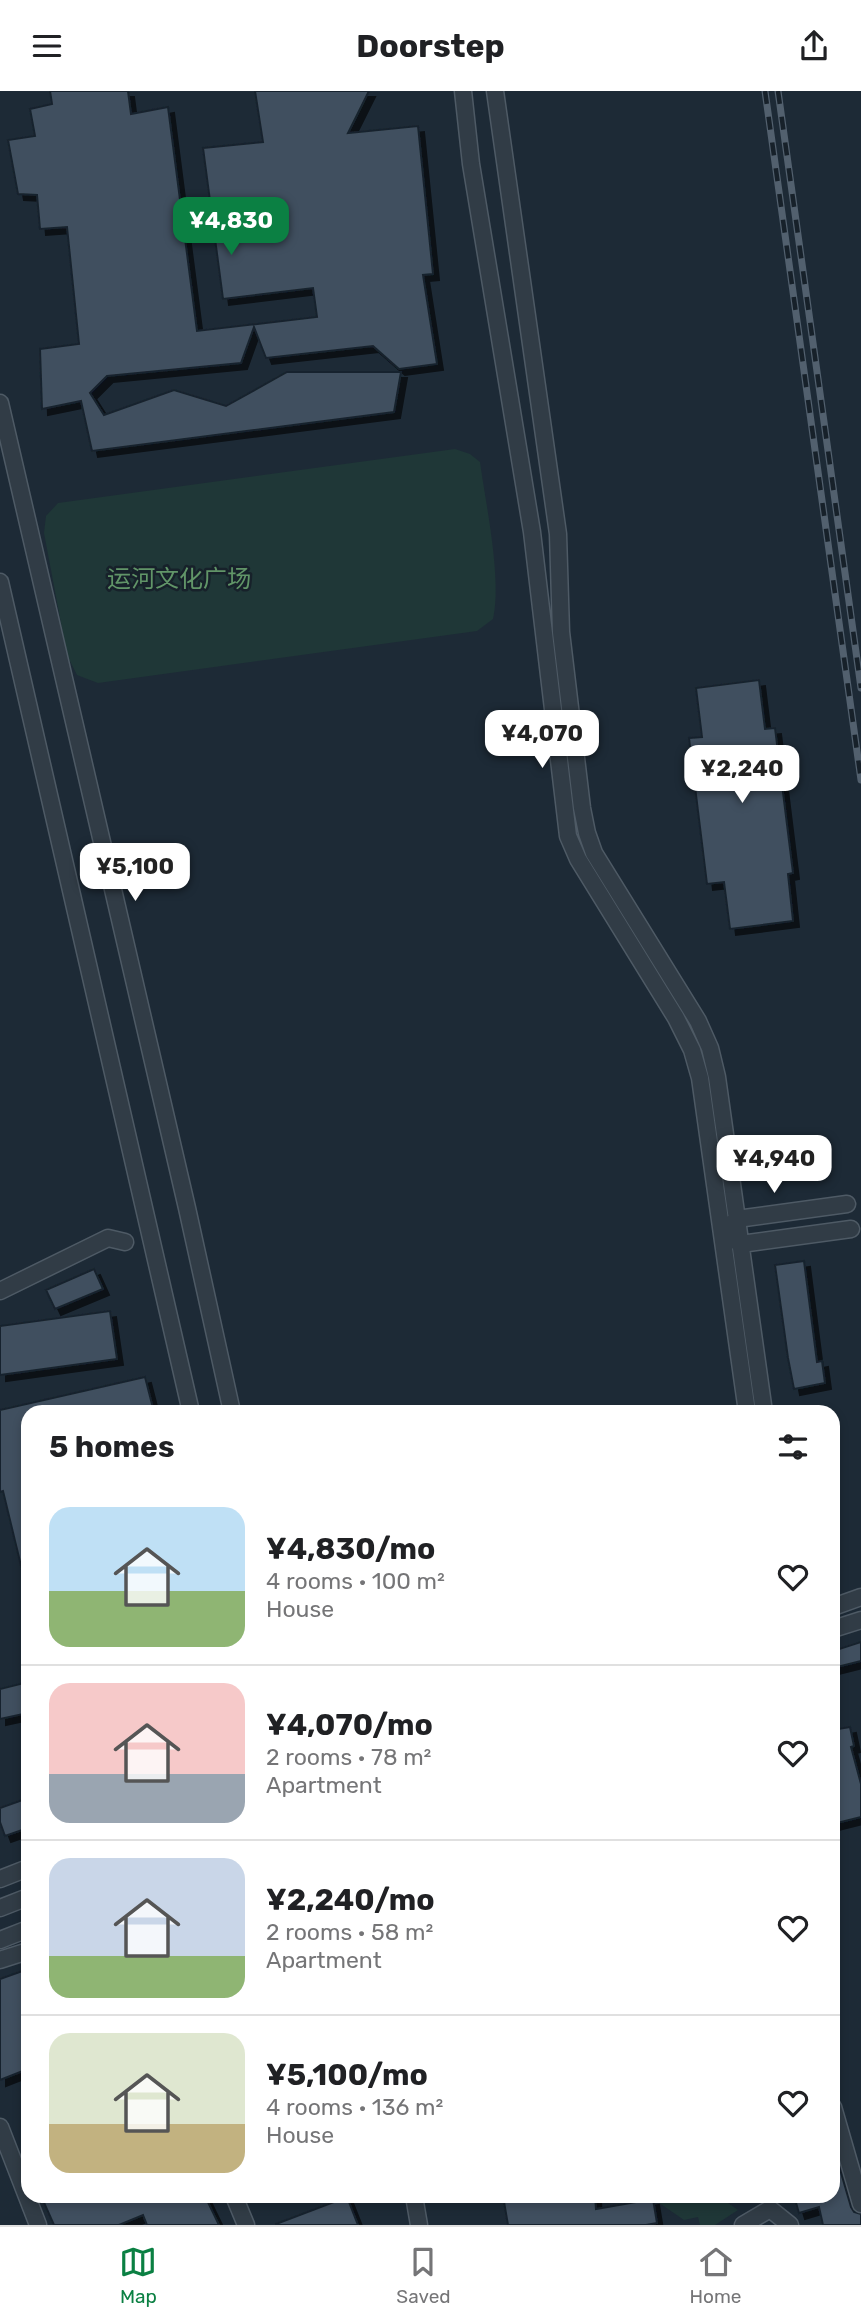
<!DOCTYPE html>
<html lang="en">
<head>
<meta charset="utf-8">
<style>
	body { margin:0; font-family:Rubik,"Noto Sans SC",sans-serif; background:#f6f6f6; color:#202124; height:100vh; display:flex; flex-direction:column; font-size:26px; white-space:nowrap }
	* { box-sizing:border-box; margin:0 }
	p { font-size:23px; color:#757577 }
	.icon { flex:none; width:38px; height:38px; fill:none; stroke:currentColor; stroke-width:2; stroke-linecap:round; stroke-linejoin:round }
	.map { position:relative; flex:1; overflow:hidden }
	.details { position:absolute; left:21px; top:1314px; width:819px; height:798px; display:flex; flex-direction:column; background:#fff; border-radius:21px; box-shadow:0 4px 10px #0003 }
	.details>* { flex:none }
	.price { position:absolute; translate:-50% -60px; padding:0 16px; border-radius:14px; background:#fff; color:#222; font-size:23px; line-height:46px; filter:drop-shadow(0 2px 4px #0008) }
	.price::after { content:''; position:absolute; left:50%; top:42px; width:21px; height:16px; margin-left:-10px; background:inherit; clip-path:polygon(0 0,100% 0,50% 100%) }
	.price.selected { background:#0b8043; color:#fff }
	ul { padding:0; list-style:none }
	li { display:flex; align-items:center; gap:21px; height:175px; padding:0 28px }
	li+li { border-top:2px solid #e0e0e0 }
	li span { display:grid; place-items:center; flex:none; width:196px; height:140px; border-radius:21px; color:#555 }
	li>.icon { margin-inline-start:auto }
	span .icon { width:84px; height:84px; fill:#fffc; stroke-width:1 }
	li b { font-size:30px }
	h2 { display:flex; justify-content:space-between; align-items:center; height:84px; padding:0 28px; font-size:30px }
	header { display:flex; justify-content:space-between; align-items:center; height:91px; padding:0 28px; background:#fff; font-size:32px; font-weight:700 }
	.tabs { display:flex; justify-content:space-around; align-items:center; height:98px; border-top:2px solid #e0e0e0; background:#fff; font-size:19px; color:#757577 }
	.tabs a { display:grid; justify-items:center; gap:4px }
	.tabs .selected { color:#0b8043 }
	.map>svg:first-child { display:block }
	.green { fill:#1f3737 }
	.building { fill:#40505e; stroke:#19232d; stroke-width:2; filter:url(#shadow) }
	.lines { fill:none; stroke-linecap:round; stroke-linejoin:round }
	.minor-casing { stroke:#4e5a65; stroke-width:19 }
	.minor { stroke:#313c46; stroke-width:16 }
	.rail-casing { stroke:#52606e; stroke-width:7 }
	.rail { stroke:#17212a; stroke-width:4.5; stroke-dasharray:13; stroke-linecap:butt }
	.labels { text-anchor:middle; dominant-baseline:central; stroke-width:5; stroke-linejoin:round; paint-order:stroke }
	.park-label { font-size:24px; fill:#619568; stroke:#17212a }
</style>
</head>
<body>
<header><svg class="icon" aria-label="menu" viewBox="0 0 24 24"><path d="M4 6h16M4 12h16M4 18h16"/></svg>Doorstep<svg class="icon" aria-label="share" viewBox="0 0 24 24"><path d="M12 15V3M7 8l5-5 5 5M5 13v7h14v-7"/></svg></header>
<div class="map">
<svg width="861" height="2134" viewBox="0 0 861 2134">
	<defs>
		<filter id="shadow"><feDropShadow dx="6" dy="6" stdDeviation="0" flood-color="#0009"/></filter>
	</defs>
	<rect width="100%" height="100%" fill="#1d2a36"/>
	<path class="green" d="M455,358L470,363L480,371C486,415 502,487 493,528L477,540L98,592L77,584L67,564L44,442L46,425L58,412Z
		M649,2105H718L738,2119L715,2134H700L698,2126L684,2129Z"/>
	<path class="building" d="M50,0H128L131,23L168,16L197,240L317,226L313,197L223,208L203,57L263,51L255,0H369L348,42L418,35L433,183L423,184L437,273L399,278L373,255L266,267L254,236L241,272L107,285L90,302L104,324L174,299L226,315L287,281H401L394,321L92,360L81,310L42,318L40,258L79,253L67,136L40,138L37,104L18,103L8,49L35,45L30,18L52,13Z
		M759,589L765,638L775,637L793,782L788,783L793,830L730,838L724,791L707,793L689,647L702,646L696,597Z
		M804,1170L817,1271L822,1270L825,1292L794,1298L788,1267L775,1174Z
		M94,1178L103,1198L55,1218L46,1199Z
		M110,1220L117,1268L0,1284V1235Z
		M145,1286L154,1321H28V1482L23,1483L3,1400L0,1401V1319Z
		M861,1551V1570L833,1577V1560Z
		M28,1591V1622L0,1628V1598Z
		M850,1636L854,1655L851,1656L861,1693V1726L833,1733V1642L838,1641V1638Z
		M28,1707V1737L5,1745L0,1731V1717Z
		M28,1878V1978L0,1989V1888Z
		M833,2054L851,2116L854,2121L861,2123V2134H823L819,2116L799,2122L794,2105H833Z
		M41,2105H205L219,2134H147L143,2124L119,2134H54Z
		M503,2105H595L596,2118L653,2108L657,2132L646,2134H508Z
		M347,2106L358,2134H276V2133Z"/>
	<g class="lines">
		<defs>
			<path id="minor" d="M463,0L471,73L532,441L568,745L578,768L676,927L692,959L700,987L747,1321
				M495,0L558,443L561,541L582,717L587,742L594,762L698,930L710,957L717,986L764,1321
				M0,312L187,1117L232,1321
				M0,491L191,1321
				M730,1134L737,1128L847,1113
				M734,1149L741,1153L851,1138
				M0,1200L108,1147L125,1151
				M833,1516L861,1506
				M833,1538L861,1529
				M0,1788L28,1777
				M0,1817L28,1806
				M0,1849L28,1838
				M0,1869L28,1860
				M833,2016L861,2113
				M0,2036L38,2134
				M234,2105L246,2134
				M414,2105L419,2134
				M743,2134L770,2118L790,2134"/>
		</defs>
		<use href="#minor" class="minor-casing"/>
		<use href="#minor" class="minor"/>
		<defs>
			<path id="rail" d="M765,0L861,689
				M778,0L861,597"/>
		</defs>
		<use href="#rail" class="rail-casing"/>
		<use href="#rail" class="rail"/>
	</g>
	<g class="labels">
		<g class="park-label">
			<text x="179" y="488">运河文化广场</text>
		</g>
	</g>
</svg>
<b class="price selected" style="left:231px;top:166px">¥4,830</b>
<b class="price" style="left:542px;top:679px">¥4,070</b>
<b class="price" style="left:742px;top:714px">¥2,240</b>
<b class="price" style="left:135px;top:812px">¥5,100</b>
<b class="price" style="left:774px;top:1104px">¥4,940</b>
<section class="details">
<h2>5 homes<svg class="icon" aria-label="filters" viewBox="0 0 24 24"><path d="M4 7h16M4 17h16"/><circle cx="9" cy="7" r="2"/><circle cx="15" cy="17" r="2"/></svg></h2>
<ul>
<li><span style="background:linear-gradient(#bfe0f5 60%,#8fb573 0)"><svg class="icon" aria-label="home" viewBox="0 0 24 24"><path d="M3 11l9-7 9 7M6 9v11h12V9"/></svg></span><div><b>¥4,830/mo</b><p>4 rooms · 100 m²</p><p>House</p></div><svg class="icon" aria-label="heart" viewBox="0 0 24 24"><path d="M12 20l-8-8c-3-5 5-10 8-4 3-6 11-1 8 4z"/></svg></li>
<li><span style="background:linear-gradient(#f6c9c9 65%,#9aa5b1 0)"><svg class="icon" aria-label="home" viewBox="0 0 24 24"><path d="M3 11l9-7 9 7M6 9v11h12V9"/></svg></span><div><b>¥4,070/mo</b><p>2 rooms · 78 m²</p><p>Apartment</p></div><svg class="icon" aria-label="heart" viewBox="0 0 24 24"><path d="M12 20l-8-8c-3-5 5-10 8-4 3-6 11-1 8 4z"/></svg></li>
<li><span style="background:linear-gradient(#c9d6e8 70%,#8fb573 0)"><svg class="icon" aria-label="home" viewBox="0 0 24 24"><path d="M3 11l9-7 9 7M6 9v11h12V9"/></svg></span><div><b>¥2,240/mo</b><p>2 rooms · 58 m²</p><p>Apartment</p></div><svg class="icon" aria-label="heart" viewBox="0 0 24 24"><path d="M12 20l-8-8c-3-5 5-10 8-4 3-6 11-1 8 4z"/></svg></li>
<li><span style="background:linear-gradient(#dfe7d0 65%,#c2b280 0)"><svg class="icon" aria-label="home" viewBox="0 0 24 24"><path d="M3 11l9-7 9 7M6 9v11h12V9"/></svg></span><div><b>¥5,100/mo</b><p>4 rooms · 136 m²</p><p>House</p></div><svg class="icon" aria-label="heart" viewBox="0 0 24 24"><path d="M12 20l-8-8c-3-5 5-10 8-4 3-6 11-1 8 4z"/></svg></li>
</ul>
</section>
</div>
<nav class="tabs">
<a class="selected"><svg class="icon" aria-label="map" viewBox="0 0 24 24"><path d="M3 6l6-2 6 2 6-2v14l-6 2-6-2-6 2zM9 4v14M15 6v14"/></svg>Map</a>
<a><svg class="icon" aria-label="saved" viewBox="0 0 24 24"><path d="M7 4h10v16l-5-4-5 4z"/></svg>Saved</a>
<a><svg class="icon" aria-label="home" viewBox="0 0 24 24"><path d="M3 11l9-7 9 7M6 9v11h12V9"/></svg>Home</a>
</nav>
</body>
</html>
